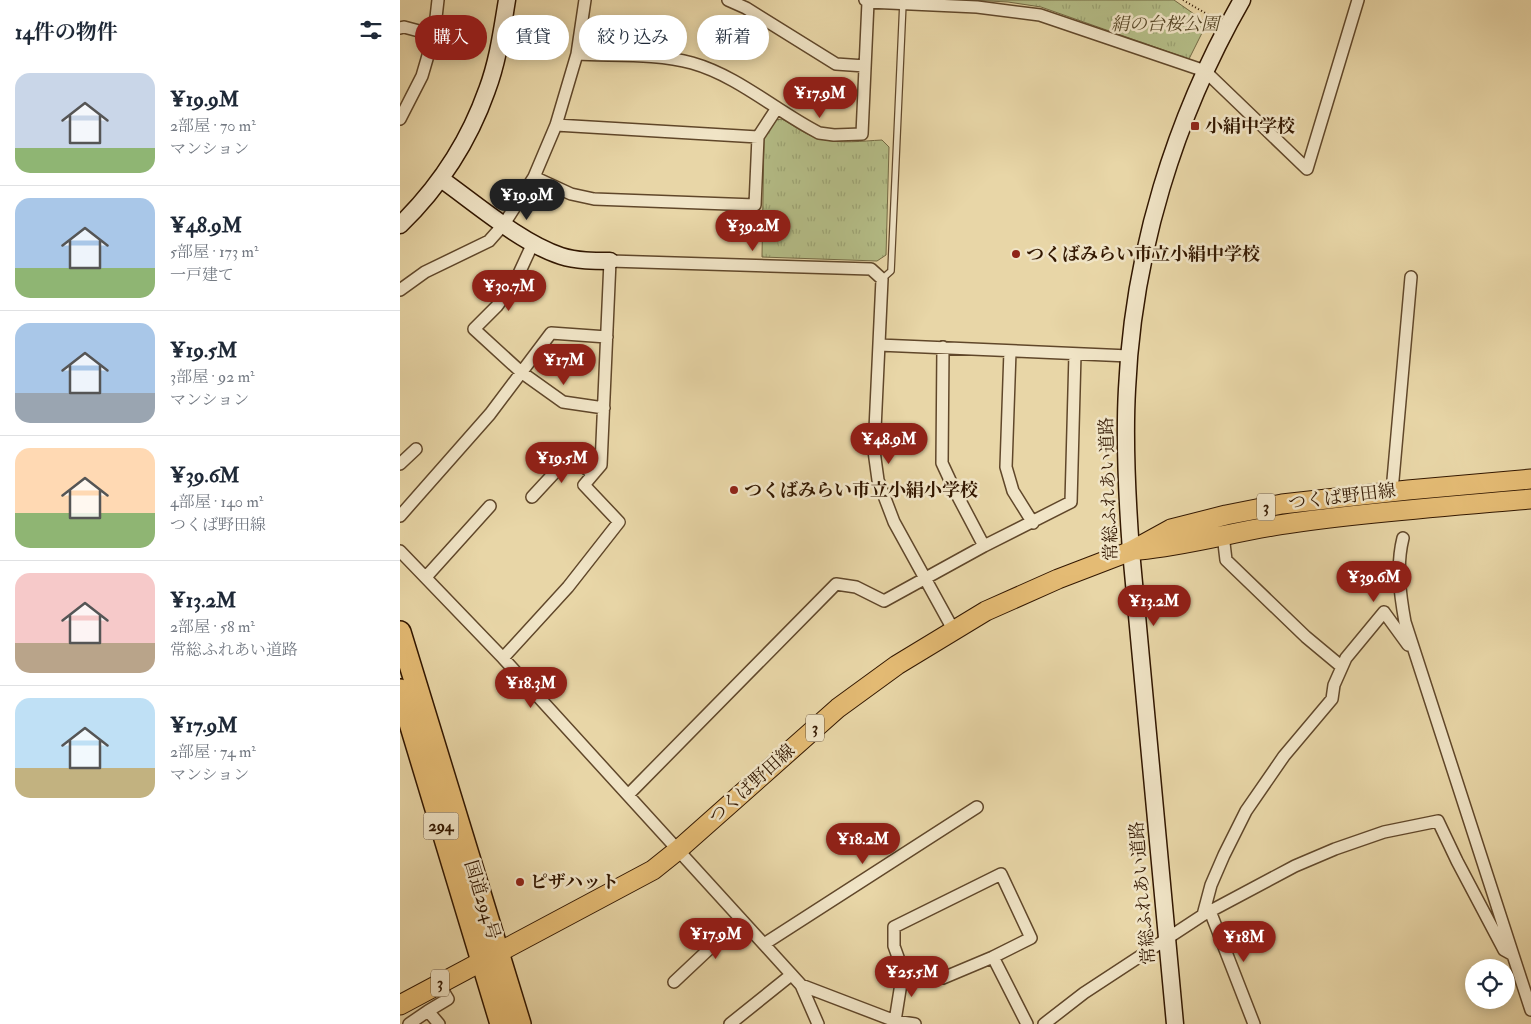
<!DOCTYPE html>
<html lang="ja">
<head>
<meta charset="utf-8">
<style>
	body { margin:0; font-family:"IM FELL Double Pica","Noto Serif JP",serif; background:#f2f2f3; color:#1f2937; height:100vh; display:flex; flex-direction:column; font-size:19px; white-space:nowrap }
	* { box-sizing:border-box; margin:0 }
	p { font-size:16px; color:#747a83 }
	.icon { flex:none; width:28px; height:28px; fill:none; stroke:currentColor; stroke-width:2; stroke-linecap:round; stroke-linejoin:round }
	.map { position:relative; flex:1; overflow:hidden }
	.details { display:flex; flex-direction:column; background:#fff; width:400px }
	.details>* { flex:none }
	.hud { position:absolute; left:15px; top:15px; width:475px; height:45px; display:flex; gap:10px }
	.buttons { position:absolute; left:1065px; top:959px; display:grid; gap:10px }
	.buttons a { display:grid; place-items:center; width:50px; height:50px; border-radius:50%; background:#fff; box-shadow:0 2px 12px #0003; font-size:25px }
	.price { position:absolute; translate:-50% -42px; padding:0 11px; border-radius:18px; background:#8f2418; color:#fff; font-size:16px; line-height:32px; filter:drop-shadow(0 1px 2px #0008) }
	.price::after { content:''; position:absolute; left:50%; top:30px; width:15px; height:11px; margin-left:-8px; background:inherit; clip-path:polygon(0 0,100% 0,50% 100%) }
	.price.current { background:#222; color:#fff }
	ul { padding:0; list-style:none }
	li { display:flex; align-items:center; gap:15px; height:125px; padding:0 15px }
	li+li { border-top:1px solid #e0e1e3 }
	li span { display:grid; place-items:center; flex:none; width:140px; height:100px; border-radius:15px; color:#555 }
	li>.icon { margin-inline-start:auto }
	span .icon { width:60px; height:60px; fill:#fffc; stroke-width:1 }
	li b { font-size:21px }
	h2 { display:flex; justify-content:space-between; align-items:center; height:60px; padding:0 15px; font-size:21px }
	.chip { padding:0 18px; border-radius:22px; background:#fff; box-shadow:0 2px 12px #0003; font-size:18px; line-height:45px }
	.chip.current { background:#8f2418; color:#fff }
	main { display:flex; flex:1; min-height:0 }
	.map>svg:first-child { display:block }
	.park { fill:url(#park-tufts); stroke:#746a44 }
	.lines { fill:none; stroke-linecap:round; stroke-linejoin:round }
	.lane-casing { stroke:#60472a; stroke-width:8 }
	.street-casing { stroke:#60472a; stroke-width:14 }
	.secondary-casing { stroke:#321700; stroke-width:19 }
	.primary-casing { stroke:#321700; stroke-width:21 }
	.highway-casing { stroke:#321700; stroke-width:24 }
	.path { stroke:#321700; stroke-width:2; stroke-dasharray:1 2.5; stroke-linecap:butt }
	.lane { stroke:#f0e4c6; stroke-width:5.5 }
	.street { stroke:#f0e4c6; stroke-width:11 }
	.secondary { stroke:#f0e4c6; stroke-width:16 }
	.primary { stroke:#e4bb74; stroke-width:19 }
	.highway { stroke:#e4bb74; stroke-width:21 }
	.poi-dot { fill:#8f2418; stroke:#f0e4c6; stroke-width:2 }
	.labels { text-anchor:middle; dominant-baseline:central; stroke-width:5; stroke-linejoin:round; paint-order:stroke }
	.shield { fill:#f0e4c6; stroke:#6b543b; stroke-width:1 }
	.shield-label { font-size:16px; font-weight:bold; fill:#321700 }
	.park-label { font-size:18px; font-style:italic; fill:#594929; stroke:#f0e4c6 }
	.poi-label { font-size:18px; font-weight:bold; fill:#321700; stroke:#f0e4c6; text-anchor:start }
	.street-label { font-size:18px; fill:#321700; stroke:#f0e4c6 }
</style>
</head>
<body>
<main>
<section class="details">
<h2>14件の物件<svg class="icon" aria-label="filters" viewBox="0 0 24 24"><path d="M4 7h16M4 17h16"/><circle cx="9" cy="7" r="2"/><circle cx="15" cy="17" r="2"/></svg></h2>
<ul>
<li><span style="background:linear-gradient(#c9d6e8 75%,#8fb573 0)"><svg class="icon" aria-label="home" viewBox="0 0 24 24"><path d="M3 11l9-7 9 7M6 9v11h12V9"/></svg></span><div><b>¥19.9M</b><p>2部屋 · 70 m²</p><p>マンション</p></div></li>
<li><span style="background:linear-gradient(#a9c7e8 70%,#8fb573 0)"><svg class="icon" aria-label="home" viewBox="0 0 24 24"><path d="M3 11l9-7 9 7M6 9v11h12V9"/></svg></span><div><b>¥48.9M</b><p>5部屋 · 173 m²</p><p>一戸建て</p></div></li>
<li><span style="background:linear-gradient(#a9c7e8 70%,#9aa5b1 0)"><svg class="icon" aria-label="home" viewBox="0 0 24 24"><path d="M3 11l9-7 9 7M6 9v11h12V9"/></svg></span><div><b>¥19.5M</b><p>3部屋 · 92 m²</p><p>マンション</p></div></li>
<li><span style="background:linear-gradient(#ffd9b3 65%,#8fb573 0)"><svg class="icon" aria-label="home" viewBox="0 0 24 24"><path d="M3 11l9-7 9 7M6 9v11h12V9"/></svg></span><div><b>¥39.6M</b><p>4部屋 · 140 m²</p><p>つくば野田線</p></div></li>
<li><span style="background:linear-gradient(#f6c9c9 70%,#b9a48a 0)"><svg class="icon" aria-label="home" viewBox="0 0 24 24"><path d="M3 11l9-7 9 7M6 9v11h12V9"/></svg></span><div><b>¥13.2M</b><p>2部屋 · 58 m²</p><p>常総ふれあい道路</p></div></li>
<li><span style="background:linear-gradient(#bfe0f5 70%,#c2b280 0)"><svg class="icon" aria-label="home" viewBox="0 0 24 24"><path d="M3 11l9-7 9 7M6 9v11h12V9"/></svg></span><div><b>¥17.9M</b><p>2部屋 · 74 m²</p><p>マンション</p></div></li>
</ul>
</section>
<div class="map">
<svg width="1131" height="1024" viewBox="0 0 1131 1024">
	<defs>
		<pattern id="park-tufts" width="24" height="20" patternUnits="userSpaceOnUse" patternTransform="scale(1.25)"><rect width="24" height="20" fill="#b5be88"/><path d="M3 7l-1-3M5 7V3M7 7l1-3M15 17l-1-3M17 17v-4M19 17l1-3" fill="none" stroke="#9ca374"/></pattern>
	</defs>
	<rect width="100%" height="100%" fill="#e8d6a7"/>
	<filter id="stains"><feTurbulence type="fractalNoise" baseFrequency=".004" numOctaves="4"/><feColorMatrix values="0 0 0 0 .2 0 0 0 0 .09 0 0 0 0 .02 0 0 0 .5 -.17"/></filter>
	<radialGradient id="worn" r=".72"><stop offset=".6" stop-color="#630" stop-opacity="0"/><stop offset="1" stop-color="#630" stop-opacity=".3"/></radialGradient>
	<path class="park" d="M570,0H774L807,23L789,59L641,7L608,2Z
		M382,119C394,126 407,136 421,139C441,144 462,141 482,140L489,147L486,255L477,261L362,257L364,137L375,120Z"/>
	<g class="lines">
		<defs>
			<path id="lane" d="M482,279L491,271L503,2"/>
			<path id="street" d="M328,0L346,8L436,64L465,66
				M465,0L468,2L577,7L640,15L805,71L907,169L958,0
				M0,28L4,27L34,35
				M177,54C213,56 257,53 292,63C338,76 376,111 419,133L434,135L462,134L468,2
				M0,119L22,76L34,35L38,0
				M156,125L358,137
				M134,177L171,194L194,199L355,205L358,137L377,108
				M133,243L116,280L97,306L74,329L121,372L163,402L204,408
				M0,290L25,272L89,241L104,224L134,177L156,125L177,54L185,0
				M479,345L729,356
				M543,347L542,463L555,491L584,546
				M610,351L606,467L613,491L633,523
				M0,464L16,449
				M992,491L1011,277
				M132,497L170,456L193,474
				M0,516L90,414L151,333L207,337
				M1003,538C996,566 1000,594 1005,622L1113,955
				M0,551L103,658L401,985L418,1024
				M26,577L90,506
				M103,658L168,587L219,522L184,485L201,465L210,261L471,269L482,279L474,451L478,480L494,522L554,631
				M942,667L946,658L984,612L1008,645
				M228,795L436,584L456,587L484,601L584,546L671,502L675,354
				M810,911L854,1024
				M803,915L811,885L824,855L846,811L884,756L932,699L934,685L942,667L906,637L826,560L823,535
				M364,944L577,807
				M593,957L627,1024
				M274,982L341,919
				M401,985L495,1021L515,1024
				M28,1011L48,999L39,984
				M495,1021L503,971L494,946V927L601,874L631,938L593,957L543,978L503,971
				M9,1024L28,1011L39,1024
				M330,1024L391,975
				M644,1024L684,993L803,915L895,866L935,849L984,832L1038,821L1057,861L1104,950L1113,955L1131,1010"/>
			<path id="secondary" d="M41,179C75,203 121,243 161,256C177,261 194,261 210,261
				M0,225C38,188 69,141 87,90C98,61 102,30 107,0
				M775,1024L731,551C727,497 724,443 727,389C733,253 775,117 842,0"/>
			<path id="primary" d="M739,550C791,545 840,530 892,523C971,512 1051,506 1131,499
				M0,1005L253,870L278,850L438,708L497,665L586,611L658,579L731,551L771,529L826,515L882,504L1008,490L1131,479"/>
			<path id="highway" d="M0,632L120,1024
				M0,690L101,1024"/>
		</defs>
		<use href="#lane" class="lane-casing"/>
		<use href="#street" class="street-casing"/>
		<use href="#secondary" class="secondary-casing"/>
		<use href="#primary" class="primary-casing"/>
		<use href="#highway" class="highway-casing"/>
		<path class="path" d="M783,0L817,20"/>
		<use href="#lane" class="lane"/>
		<use href="#street" class="street"/>
		<use href="#secondary" class="secondary"/>
		<use href="#primary" class="primary"/>
		<use href="#highway" class="highway"/>
	</g>
	<g class="poi-dot">
		<rect x="790" y="121" width="10" height="10" rx="2.5"/>
		<circle cx="616" cy="254" r="5"/>
		<circle cx="334" cy="490" r="5"/>
		<circle cx="120" cy="882" r="5"/>
	</g>
	<g class="labels">
		<g class="shield">
			<rect x="857" y="493.5" width="18" height="27" rx="4"/>
			<rect x="406" y="714.5" width="18" height="27" rx="4"/>
			<rect x="23.5" y="812.5" width="35" height="27" rx="4"/>
			<rect x="31" y="969.5" width="18" height="27" rx="4"/>
		</g>
		<g class="shield-label">
			<text x="866" y="507">3</text>
			<text x="415" y="728">3</text>
			<text x="41" y="826">294</text>
			<text x="40" y="983">3</text>
		</g>
		<g class="park-label">
			<text x="765" y="24">絹の台桜公園</text>
		</g>
		<g class="poi-label">
			<text x="805" y="126">小絹中学校</text>
			<text x="626" y="254">つくばみらい市立小絹中学校</text>
			<text x="344" y="490">つくばみらい市立小絹小学校</text>
			<text x="130" y="882">ピザハット</text>
		</g>
		<g class="street-label">
			<text transform="translate(709 489) rotate(-92)">常総ふれあい道路</text>
			<text transform="translate(942 497) rotate(-7)">つくば野田線</text>
			<text transform="translate(352 784) rotate(-42)">つくば野田線</text>
			<text transform="translate(743 893) rotate(-95)">常総ふれあい道路</text>
			<text transform="translate(82 900) rotate(73)">国道294号</text>
		</g>
	</g>
	<rect width="100%" height="100%" filter="url(#stains)"/>
	<rect width="100%" height="100%" fill="url(#worn)"/>
</svg>
<div class="buttons">
<a><svg class="icon" aria-label="locate" viewBox="0 0 24 24"><circle cx="12" cy="12" r="6"/><path d="M12 2v4M12 18v4M2 12h4M18 12h4"/></svg></a>
</div>
<b class="price" style="left:420px;top:119px">¥17.9M</b>
<b class="price current" style="left:127px;top:221px">¥19.9M</b>
<b class="price" style="left:353px;top:252px">¥39.2M</b>
<b class="price" style="left:109px;top:312px">¥30.7M</b>
<b class="price" style="left:164px;top:386px">¥17M</b>
<b class="price" style="left:489px;top:465px">¥48.9M</b>
<b class="price" style="left:162px;top:484px">¥19.5M</b>
<b class="price" style="left:974px;top:603px">¥39.6M</b>
<b class="price" style="left:754px;top:627px">¥13.2M</b>
<b class="price" style="left:131px;top:709px">¥18.3M</b>
<b class="price" style="left:463px;top:865px">¥18.2M</b>
<b class="price" style="left:316px;top:960px">¥17.9M</b>
<b class="price" style="left:844px;top:963px">¥18M</b>
<b class="price" style="left:512px;top:998px">¥25.5M</b>
<div class="hud">
<a class="chip current">購入</a>
<a class="chip">賃貸</a>
<a class="chip">絞り込み</a>
<a class="chip">新着</a>
</div>
</div>
</main>
</body>
</html>
